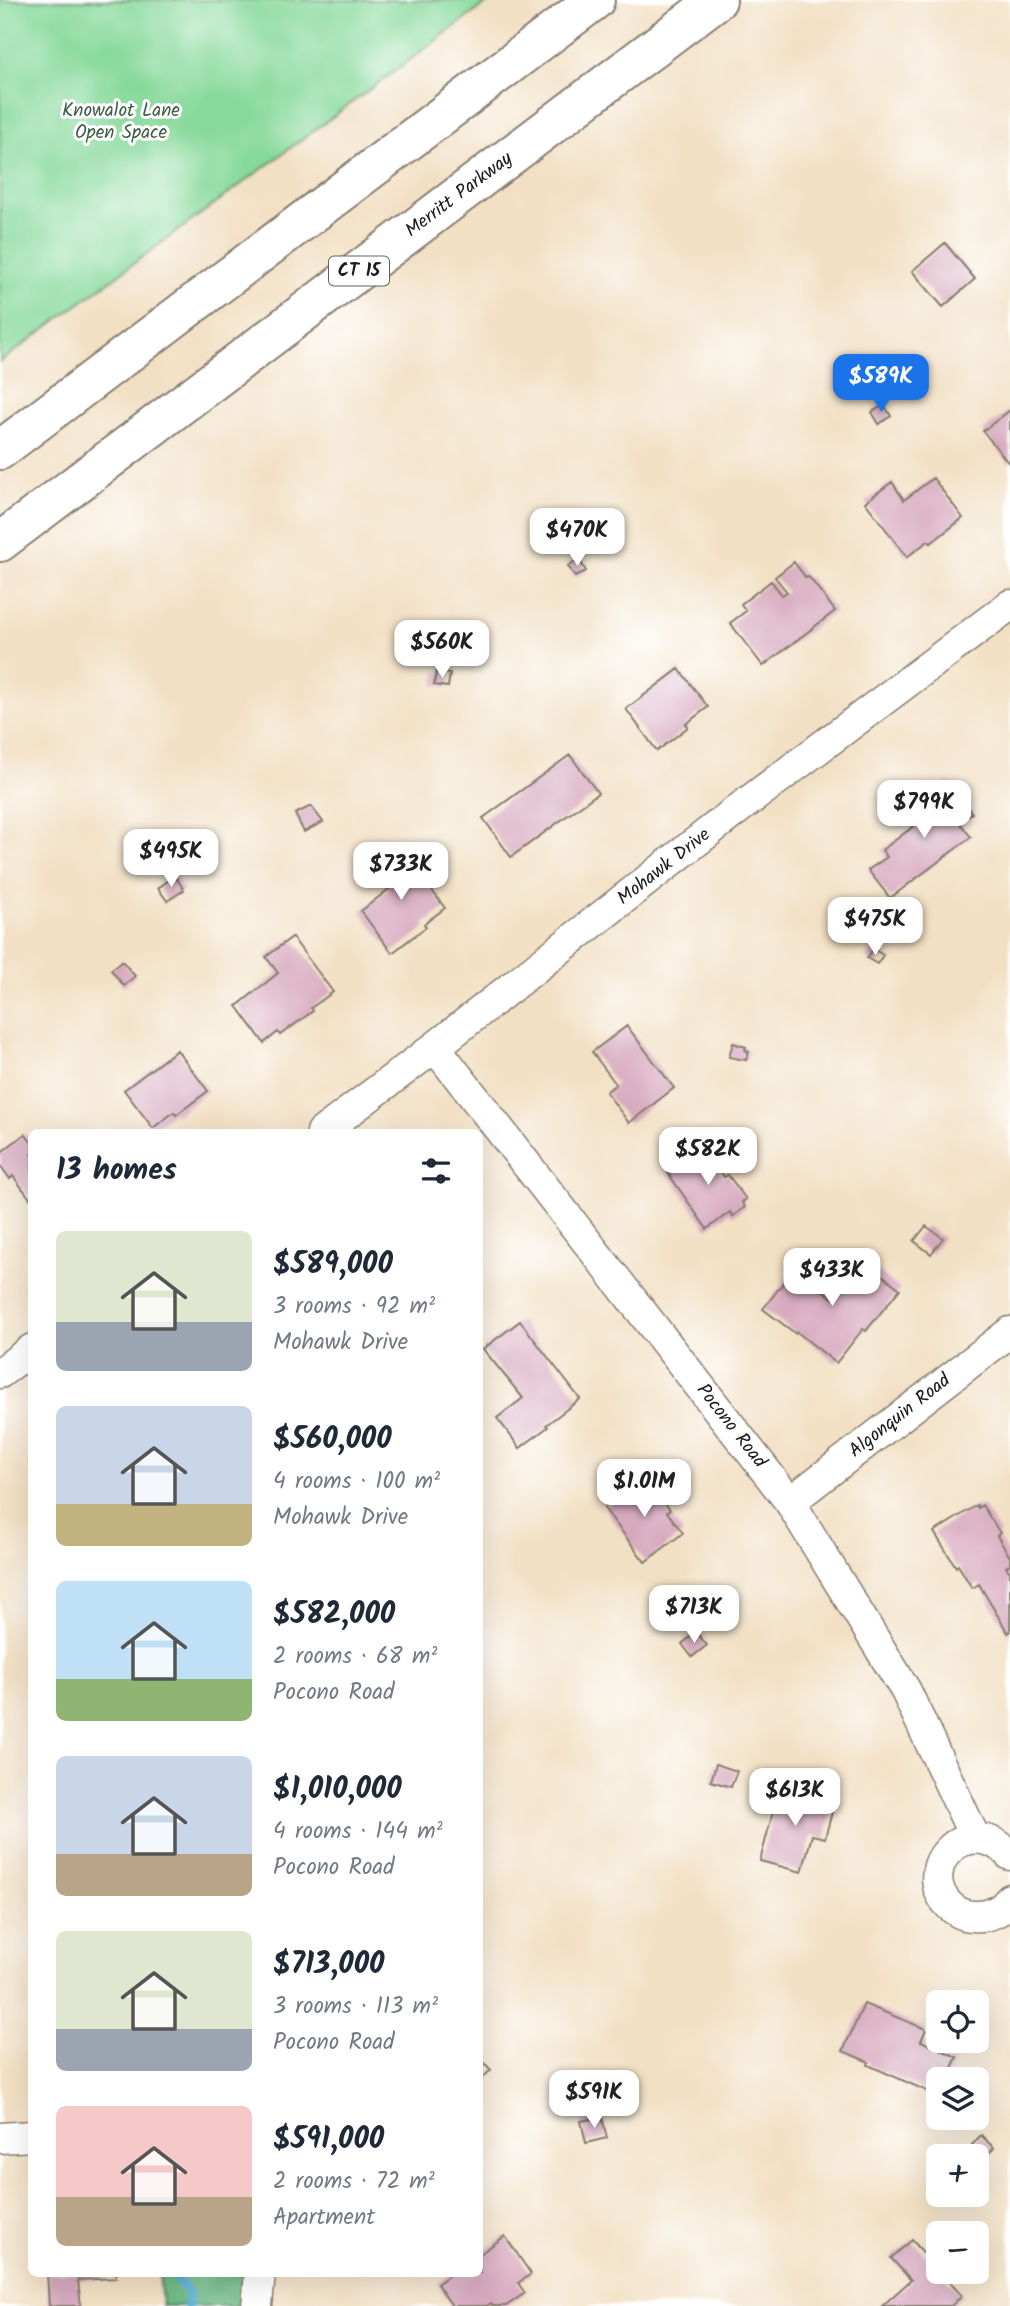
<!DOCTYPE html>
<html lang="en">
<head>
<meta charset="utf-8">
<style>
	body { margin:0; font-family:Kalam,sans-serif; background:#f6f6f7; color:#1f2937; height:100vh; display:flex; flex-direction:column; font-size:26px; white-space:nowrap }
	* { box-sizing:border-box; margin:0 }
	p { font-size:23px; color:#747a83 }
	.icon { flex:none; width:38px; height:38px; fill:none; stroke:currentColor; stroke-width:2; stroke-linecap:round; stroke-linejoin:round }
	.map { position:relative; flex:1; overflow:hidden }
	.sheet { position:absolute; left:28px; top:1129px; width:455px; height:1148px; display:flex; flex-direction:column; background:#fff; border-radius:10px; box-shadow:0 7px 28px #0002 }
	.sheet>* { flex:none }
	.tools { position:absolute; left:926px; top:1990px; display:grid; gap:14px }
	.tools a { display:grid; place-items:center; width:63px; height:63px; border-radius:10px; background:#fff; box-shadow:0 7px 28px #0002; font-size:35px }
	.price { position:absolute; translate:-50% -60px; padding:0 16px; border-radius:14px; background:#fff; color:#222; font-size:23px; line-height:46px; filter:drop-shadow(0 2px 4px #0008) }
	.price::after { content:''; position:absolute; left:50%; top:42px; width:21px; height:16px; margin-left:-10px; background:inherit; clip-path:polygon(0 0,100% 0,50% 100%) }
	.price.active { background:#1a73e8; color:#fff }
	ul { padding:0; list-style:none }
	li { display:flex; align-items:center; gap:21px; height:175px; padding:0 28px }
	li span { display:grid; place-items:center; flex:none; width:196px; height:140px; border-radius:10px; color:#555 }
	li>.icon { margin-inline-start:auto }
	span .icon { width:84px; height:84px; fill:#fffc; stroke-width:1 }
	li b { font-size:30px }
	h2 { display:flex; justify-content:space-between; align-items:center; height:84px; padding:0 28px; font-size:30px }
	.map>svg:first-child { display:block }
	.green { fill:#86d99a; stroke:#517a5b; stroke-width:2 }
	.forest { fill:#6cb982; stroke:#446a4f; stroke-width:2 }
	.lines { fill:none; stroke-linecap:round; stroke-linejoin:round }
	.stream { stroke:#54acd1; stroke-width:10 }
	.building { fill:#d7a9be }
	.street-casing { stroke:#877e70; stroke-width:33 }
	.highway-casing { stroke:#877e70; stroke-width:42 }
	.street { stroke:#fff; stroke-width:30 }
	.highway { stroke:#fff; stroke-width:38 }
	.labels { text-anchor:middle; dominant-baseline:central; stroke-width:6; stroke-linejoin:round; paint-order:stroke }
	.shield { fill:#fff; stroke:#606060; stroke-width:2 }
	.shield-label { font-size:18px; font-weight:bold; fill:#1c1c1c }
	.park-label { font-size:19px; fill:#415e48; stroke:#fff }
	.street-label { font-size:19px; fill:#1c1c1c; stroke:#fff }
</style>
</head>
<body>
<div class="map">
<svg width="1010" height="2306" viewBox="0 0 1010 2306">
	<rect width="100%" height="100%" fill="#fff"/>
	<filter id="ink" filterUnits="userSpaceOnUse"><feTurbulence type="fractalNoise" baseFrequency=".0143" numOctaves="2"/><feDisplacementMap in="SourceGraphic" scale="14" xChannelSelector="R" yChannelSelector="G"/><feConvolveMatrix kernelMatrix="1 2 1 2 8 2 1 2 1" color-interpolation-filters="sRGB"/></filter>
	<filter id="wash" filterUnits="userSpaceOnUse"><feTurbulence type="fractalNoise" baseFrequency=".00686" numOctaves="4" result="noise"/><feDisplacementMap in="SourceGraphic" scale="28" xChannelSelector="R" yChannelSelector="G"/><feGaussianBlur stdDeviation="1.57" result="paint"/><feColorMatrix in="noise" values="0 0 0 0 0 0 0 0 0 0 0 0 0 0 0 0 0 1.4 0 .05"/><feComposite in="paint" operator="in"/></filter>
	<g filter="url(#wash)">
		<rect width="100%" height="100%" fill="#f2e0c4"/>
		<path class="green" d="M0,0H491L0,362Z"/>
		<path class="forest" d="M159,2273H260L257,2306H162Z"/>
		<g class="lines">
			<path class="stream" d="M176,2273L177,2280L188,2291V2306"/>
		</g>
		<g id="blocks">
			<path class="building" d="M945,243L975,279L943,307L912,271Z
				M884,405L891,416L879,424L872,412Z
				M1010,410V465L983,431Z
				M933,478L963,518L931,543L928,541L907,557L865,502L892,482L904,500Z
				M579,559L586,571L575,577L568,566Z
				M794,562L806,578L809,577L835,611L763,666L730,623L746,611L741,604L771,581L782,595L787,592L775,577Z
				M679,669L708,707L686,724L688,727L657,751L626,709Z
				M436,672L450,674L448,687L434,685Z
				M570,755L598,793L511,857L483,818Z
				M949,782L972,813L959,822L971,837L890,898L868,870L887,857L882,850L914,826L906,814Z
				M311,806L323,822L304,832L295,814Z
				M399,847L445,908L424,924L426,927L392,953L361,911L389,889L373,867Z
				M175,876L184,890L167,901L158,888Z
				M292,937L333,992L311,1008L313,1011L280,1035L278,1032L264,1043L237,1006L278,973L266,957Z
				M873,949L883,955L877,964L867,958Z
				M122,961L135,976L124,986L111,970Z
				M627,1026L674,1088L629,1123L606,1092L616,1084L592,1052Z
				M733,1043L746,1047L745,1050L749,1052L746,1060L729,1057Z
				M177,1050L208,1091L176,1115L174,1112L153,1128L124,1090Z
				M25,1134L32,1143V1201L13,1176L10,1179L0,1165V1153Z
				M715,1145L722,1155L713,1161L724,1177L728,1175L746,1199L742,1202L745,1207L733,1216L730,1212L707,1229L668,1173L703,1148L705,1152Z
				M926,1226L943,1238L931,1254L914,1241Z
				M863,1260L900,1289L866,1331L863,1329L836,1363L797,1332L796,1334L763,1309L794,1269L833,1298Z
				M520,1321L580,1399L546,1425L548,1427L520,1448L497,1418L523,1398L483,1349Z
				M645,1476L670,1510L667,1512L683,1533L645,1562L604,1508Z
				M977,1505L978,1508L982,1505L1000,1533L997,1536L1010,1557V1564L1006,1567L1010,1572V1632L1008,1633L979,1584L972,1588L958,1565L956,1567L934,1532Z
				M696,1632L707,1645L692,1657L682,1644Z
				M716,1764L737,1771L731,1787L711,1781Z
				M780,1786L835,1801L825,1838L812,1835L802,1872L760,1861Z
				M864,2004L926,2029L921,2041L957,2057L947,2079H938V2096L868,2065L869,2062L843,2051Z
				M480,2058L491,2070L480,2080Z
				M602,2117L607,2138L586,2143L581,2121Z
				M981,2135L994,2148L976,2167V2156L963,2155Z
				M505,2236L531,2274L518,2283L525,2293L506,2306H493L491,2303L486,2306H452L437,2284L452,2273H480V2254Z
				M912,2240L962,2296L951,2306H882L911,2280L891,2258Z
				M47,2273H116V2278L78,2280L81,2306H49Z"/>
		</g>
	</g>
	<g filter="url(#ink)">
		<use href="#blocks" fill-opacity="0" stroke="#877e70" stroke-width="2"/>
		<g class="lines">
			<defs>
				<path id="street" d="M435,1047L790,1502L906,1691L975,1838
					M322,1132L435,1047L729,816L1010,605
					M0,1373L32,1349
					M790,1502L1010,1332
					M1010,1855C967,1810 913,1868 949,1905C955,1911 963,1916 973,1916C988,1917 1001,1912 1010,1899
					M0,2138L32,2136
					M257,2306L260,2273"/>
				<path id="highway" d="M0,450L595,0
					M0,542L717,0"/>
			</defs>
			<use href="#street" class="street-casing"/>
			<use href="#highway" class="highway-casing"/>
			<use href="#street" class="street"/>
			<use href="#highway" class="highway"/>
		</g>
	</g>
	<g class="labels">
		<rect class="shield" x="329" y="256.5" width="60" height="29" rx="5"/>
		<g class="shield-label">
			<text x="359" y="271">CT 15</text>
		</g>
		<g class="park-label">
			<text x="121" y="111">Knowalot Lane<tspan x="121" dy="22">Open Space</tspan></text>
		</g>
		<g class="street-label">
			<text transform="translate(459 195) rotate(-37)">Merritt Parkway</text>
			<text transform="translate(664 867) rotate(-38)">Mohawk Drive</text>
			<text transform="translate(900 1416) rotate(-38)">Algonquin Road</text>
			<text transform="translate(731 1426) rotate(52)">Pocono Road</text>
		</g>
	</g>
</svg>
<div class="tools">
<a><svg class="icon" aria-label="locate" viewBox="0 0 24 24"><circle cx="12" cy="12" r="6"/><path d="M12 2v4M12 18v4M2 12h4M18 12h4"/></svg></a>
<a><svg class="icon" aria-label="layers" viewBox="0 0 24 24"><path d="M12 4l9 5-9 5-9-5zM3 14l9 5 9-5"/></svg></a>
<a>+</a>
<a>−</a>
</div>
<b class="price active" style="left:881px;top:414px">$589K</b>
<b class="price" style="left:577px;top:568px">$470K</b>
<b class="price" style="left:442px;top:680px">$560K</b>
<b class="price" style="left:924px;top:840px">$799K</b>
<b class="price" style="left:171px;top:889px">$495K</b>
<b class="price" style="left:401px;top:902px">$733K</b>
<b class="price" style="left:875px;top:957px">$475K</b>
<b class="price" style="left:708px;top:1187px">$582K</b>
<b class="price" style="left:832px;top:1308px">$433K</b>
<b class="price" style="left:644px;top:1519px">$1.01M</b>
<b class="price" style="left:694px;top:1645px">$713K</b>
<b class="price" style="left:795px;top:1828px">$613K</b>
<b class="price" style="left:594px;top:2130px">$591K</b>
<section class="sheet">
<h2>13 homes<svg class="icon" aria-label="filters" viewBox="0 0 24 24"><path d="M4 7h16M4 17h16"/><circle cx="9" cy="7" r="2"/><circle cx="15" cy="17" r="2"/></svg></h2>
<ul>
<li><span style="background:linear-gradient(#dfe7d0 65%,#9aa5b1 0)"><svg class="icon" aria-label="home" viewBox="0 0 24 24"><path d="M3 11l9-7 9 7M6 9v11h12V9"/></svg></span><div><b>$589,000</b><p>3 rooms · 92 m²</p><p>Mohawk Drive</p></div></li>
<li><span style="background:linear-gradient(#c9d6e8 70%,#c2b280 0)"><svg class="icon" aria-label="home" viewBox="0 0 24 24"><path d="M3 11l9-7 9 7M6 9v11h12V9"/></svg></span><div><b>$560,000</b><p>4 rooms · 100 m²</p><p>Mohawk Drive</p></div></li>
<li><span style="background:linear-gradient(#bfe0f5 70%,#8fb573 0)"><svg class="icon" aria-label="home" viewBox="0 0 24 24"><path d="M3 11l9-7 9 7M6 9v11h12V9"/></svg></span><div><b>$582,000</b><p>2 rooms · 68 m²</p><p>Pocono Road</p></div></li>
<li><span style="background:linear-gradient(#c9d6e8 70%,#b9a48a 0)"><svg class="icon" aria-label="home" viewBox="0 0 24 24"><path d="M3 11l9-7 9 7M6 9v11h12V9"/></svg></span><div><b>$1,010,000</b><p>4 rooms · 144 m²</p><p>Pocono Road</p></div></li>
<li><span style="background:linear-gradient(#dfe7d0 70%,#9aa5b1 0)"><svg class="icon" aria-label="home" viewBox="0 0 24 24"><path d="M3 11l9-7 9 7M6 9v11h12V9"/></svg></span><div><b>$713,000</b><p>3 rooms · 113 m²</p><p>Pocono Road</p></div></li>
<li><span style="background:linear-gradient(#f6c9c9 65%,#b9a48a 0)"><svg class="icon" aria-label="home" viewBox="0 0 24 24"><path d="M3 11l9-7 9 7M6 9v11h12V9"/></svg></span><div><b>$591,000</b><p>2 rooms · 72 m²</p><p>Apartment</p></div></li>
</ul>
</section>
</div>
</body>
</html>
